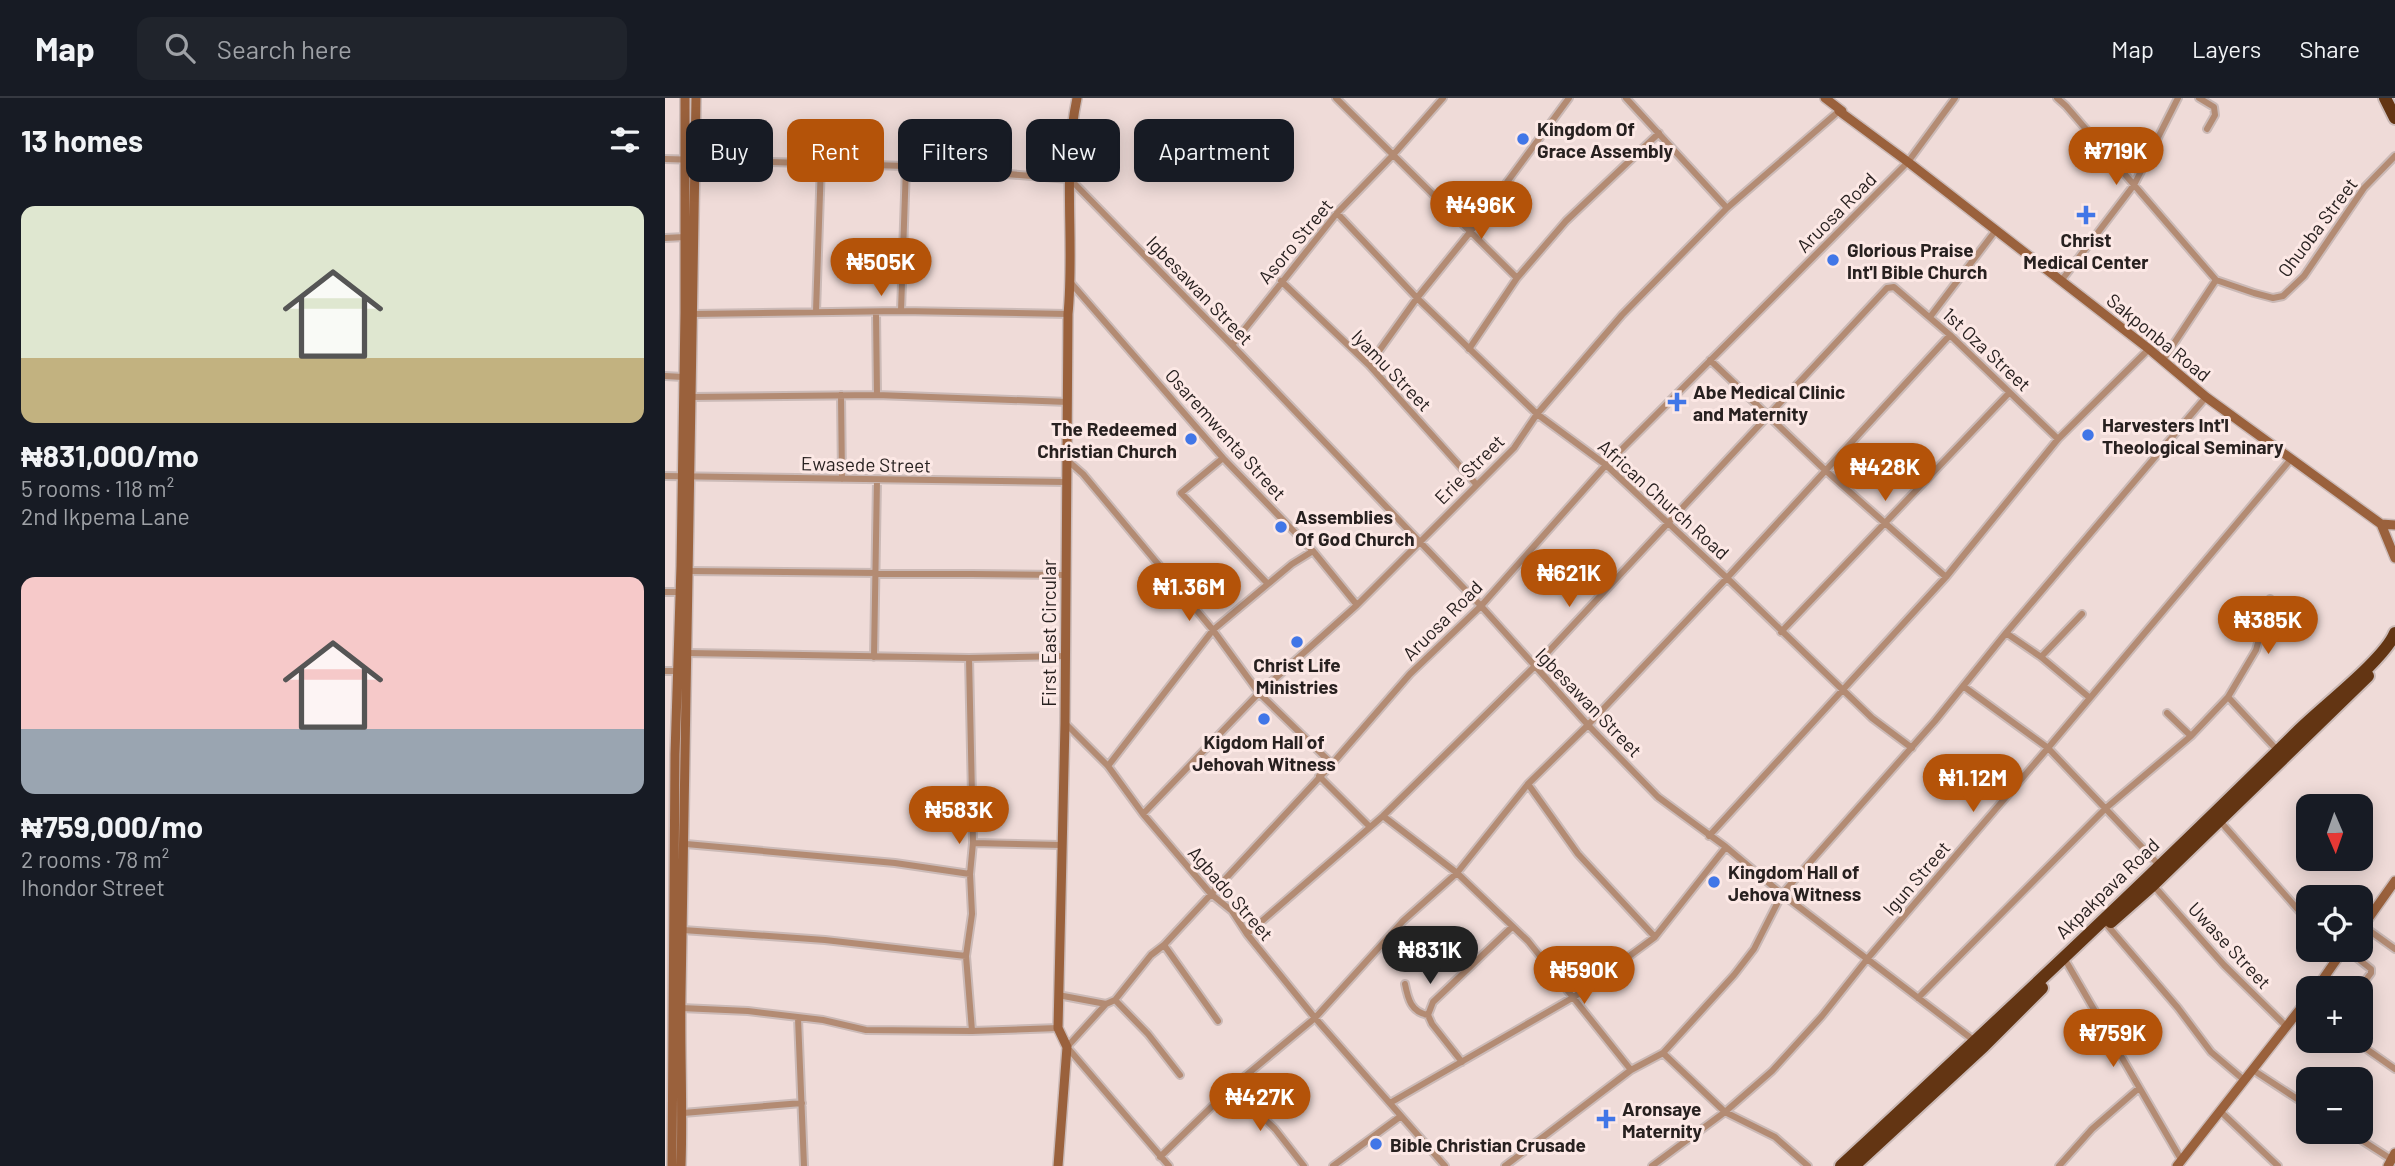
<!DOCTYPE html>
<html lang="en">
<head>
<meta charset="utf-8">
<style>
	body { margin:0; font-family:Barlow,sans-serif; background:#20242c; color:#f1f3f6; height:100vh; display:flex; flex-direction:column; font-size:26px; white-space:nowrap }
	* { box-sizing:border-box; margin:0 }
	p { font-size:23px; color:#9ea1a6 }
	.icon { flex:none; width:38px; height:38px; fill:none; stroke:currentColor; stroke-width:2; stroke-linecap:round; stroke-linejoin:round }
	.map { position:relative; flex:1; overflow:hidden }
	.sheet { display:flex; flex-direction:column; background:#171b24; width:665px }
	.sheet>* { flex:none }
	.guide { position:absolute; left:21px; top:21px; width:665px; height:63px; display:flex; gap:14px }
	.needle { width:46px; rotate:178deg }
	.fabs { position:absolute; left:1631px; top:696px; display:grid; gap:14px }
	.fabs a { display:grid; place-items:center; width:77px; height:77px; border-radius:14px; background:#171b24; box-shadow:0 4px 18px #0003; font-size:35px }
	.price { position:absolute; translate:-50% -60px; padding:0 16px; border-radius:24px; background:#b45309; color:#fff; font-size:23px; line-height:46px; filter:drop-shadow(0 2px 4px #0008) }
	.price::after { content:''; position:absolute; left:50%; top:42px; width:21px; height:16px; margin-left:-10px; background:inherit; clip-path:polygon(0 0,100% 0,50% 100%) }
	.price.selected { background:#222; color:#fff }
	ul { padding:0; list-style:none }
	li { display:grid; align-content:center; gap:14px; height:371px; padding:0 21px }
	li span { display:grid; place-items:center; height:217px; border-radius:14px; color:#555 }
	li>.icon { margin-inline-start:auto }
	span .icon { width:126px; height:126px; fill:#fffc; stroke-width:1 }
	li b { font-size:30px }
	h2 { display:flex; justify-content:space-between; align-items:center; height:84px; padding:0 21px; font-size:30px }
	.chip { padding:0 24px; border-radius:14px; background:#171b24; box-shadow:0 4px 18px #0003; font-size:24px; line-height:63px }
	.chip.selected { background:#b45309; color:#fff }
	header { display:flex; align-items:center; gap:42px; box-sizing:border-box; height:98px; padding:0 35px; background:#171b24; border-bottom:2px solid #363941 }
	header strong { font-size:33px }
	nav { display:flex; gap:38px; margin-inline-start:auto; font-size:24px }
	.search { width:490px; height:63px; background:#20242c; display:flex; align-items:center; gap:18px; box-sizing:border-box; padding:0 24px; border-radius:14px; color:#9ea1a6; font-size:26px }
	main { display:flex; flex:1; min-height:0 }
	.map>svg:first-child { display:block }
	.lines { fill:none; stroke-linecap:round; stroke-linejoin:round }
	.street-casing { stroke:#cbbab7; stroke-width:10 }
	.secondary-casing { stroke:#cbbab7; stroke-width:12 }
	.highway-casing { stroke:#cbbab7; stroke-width:16 }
	.street { stroke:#b38b73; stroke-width:6 }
	.secondary { stroke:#9a613c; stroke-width:9 }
	.highway { stroke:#633513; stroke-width:12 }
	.poi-dot { fill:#4176e7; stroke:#fce8e5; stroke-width:2.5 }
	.labels { text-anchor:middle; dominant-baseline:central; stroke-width:6; stroke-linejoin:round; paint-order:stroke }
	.poi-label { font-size:19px; font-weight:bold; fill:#282120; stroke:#fce8e5; text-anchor:start }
	.street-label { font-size:19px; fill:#282120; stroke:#fce8e5 }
</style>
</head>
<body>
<header>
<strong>Map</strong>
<div class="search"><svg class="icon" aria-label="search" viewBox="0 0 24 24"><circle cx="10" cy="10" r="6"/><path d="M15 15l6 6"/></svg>Search here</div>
<nav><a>Map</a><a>Layers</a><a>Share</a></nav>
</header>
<main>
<section class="sheet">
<h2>13 homes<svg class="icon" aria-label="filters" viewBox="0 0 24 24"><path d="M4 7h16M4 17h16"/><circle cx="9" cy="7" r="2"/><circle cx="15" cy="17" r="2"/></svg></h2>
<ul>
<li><span style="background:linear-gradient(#dfe7d0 70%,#c2b280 0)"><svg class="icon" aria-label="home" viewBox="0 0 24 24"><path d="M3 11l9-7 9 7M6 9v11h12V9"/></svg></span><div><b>₦831,000/mo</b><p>5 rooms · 118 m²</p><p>2nd Ikpema Lane</p></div></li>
<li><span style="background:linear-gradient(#f6c9c9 70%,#9aa5b1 0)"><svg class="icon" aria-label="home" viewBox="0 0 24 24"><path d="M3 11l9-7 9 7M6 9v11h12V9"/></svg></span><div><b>₦759,000/mo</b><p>2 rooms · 78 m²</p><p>Ihondor Street</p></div></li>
</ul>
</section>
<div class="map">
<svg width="1730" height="1068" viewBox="0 0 1730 1068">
	<rect width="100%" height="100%" fill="#efdbd8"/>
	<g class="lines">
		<defs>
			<path id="street" d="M671,0L852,180
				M961,0L1062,110
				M1392,0L1401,8L1551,182L1589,195L1608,200L1618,198L1639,178L1699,90L1730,58
				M1534,0L1549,9L1550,17L1542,31
				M0,61L241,68L405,81L567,247L816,508L923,627L993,699L1061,749L1117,796L1311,944
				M672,115L752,200L872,316L941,367L1062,480L1179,593L1207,620L1247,650
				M0,140L20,139
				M616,183L704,267L811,386
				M1396,183L1469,87L1513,0
				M406,185L558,360L648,453L692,507
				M236,213L241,68
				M151,214L156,65
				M211,214L212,297
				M28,216L236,213L403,216
				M1265,219L1331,132
				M567,247L672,115L728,57L778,0
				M804,251L852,180L901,123L994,35
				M1045,262L1160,372L1281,479
				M1498,262L1551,182
				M704,267L752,200L806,133L904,0
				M0,278L18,279
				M176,297L177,381
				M27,299L212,297L403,304
				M558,360L516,395L602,485
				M402,362L418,376L548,532L594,595L667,666
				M0,378L401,384
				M23,473L400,477
				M0,494H15
				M1116,534L1344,295
				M1341,535L1376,559L1425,600
				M22,555L304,560L401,558
				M209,559L212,382
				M1376,559L1417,516
				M304,560L308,745L305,776L307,816L301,858L307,933
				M0,573H13
				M1298,588L1383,650L1494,767
				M1563,599L1613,653
				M1502,615L1526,638
				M400,625L443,668L478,716L546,796L567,813L582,836L650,920L780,1068
				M443,668L548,532L627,466L648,453
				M654,678L705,729
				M863,686L913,756L990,839
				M478,716L594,595L692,507L849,350L872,316L957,217L1062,110L1174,13
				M718,718L792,775L863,843L966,972
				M1554,722L1643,823
				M1044,738L1281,479L1393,341L1484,251
				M308,745L396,747
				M21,746L230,765L305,776
				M1488,787L1559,867L1621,928
				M1442,827L1513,910L1546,954L1579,982
				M1698,828L1730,851
				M18,832L160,842L301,858
				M582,836L718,718L869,569L1222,190L1229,189L1285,237L1393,341
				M499,847L553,923
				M1682,852L1706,871V875L1694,891
				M1402,865L1517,1063
				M740,886C743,901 746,914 763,917
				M393,897L441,906
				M1696,897L1700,903L1696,908
				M1253,900L1441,710L1526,638L1563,599L1591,552L1605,501
				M450,902L483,936L515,977
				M16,910L83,913L158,922L201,932L307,933L393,930
				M133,920L139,1068
				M1696,942L1703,952L1730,971
				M998,955L1060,1014L1110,1039L1143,1068
				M797,964L767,926L763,917L768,904L847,829
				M1588,972L1643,1008
				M567,989L610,1031L639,1068
				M725,1005L909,899L990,839L1061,749
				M1555,1013L1613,1068
				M18,1015L137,1005
				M1684,1034L1726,1061
				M495,1059L567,989L650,920L738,823L792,775L863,686L923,627L1062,480L1285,237
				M504,1068L402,949L441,906L450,902L486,857L499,847L667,666L745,576L816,508L941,367L1243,64L1290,0
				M668,1068L736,1018
				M840,1068L966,972L998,955L1069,877L1089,851L1117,796L1270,623L1341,535L1541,299
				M987,1068L1060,1014L1107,973L1157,918L1203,860L1383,650L1626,361
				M1394,1068L1427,1031L1474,990"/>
			<path id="secondary" d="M1160,0L1177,13H1174L1243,64L1484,251L1541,299L1716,426L1730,460
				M1716,426L1730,427
				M1696,831L1730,783
				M1651,891L1674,858L1681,852
				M7,1068L10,656L16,468L20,215V0
				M16,1068C18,1011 15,954 16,896C23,598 27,299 31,0
				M393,1068L402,949L393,930L400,625L403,216C410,144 397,71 412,0
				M1512,1068L1643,901
				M1723,1068L1730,1055"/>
			<path id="highway" d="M1720,0L1730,20
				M1446,824L1488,787L1703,578
				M1176,1068C1330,925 1484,781 1633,633C1657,609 1719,562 1730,535
				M1189,1068L1319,948L1377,890"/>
		</defs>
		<use href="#street" class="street-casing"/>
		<use href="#secondary" class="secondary-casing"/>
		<use href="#highway" class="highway-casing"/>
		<use href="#street" class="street"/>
		<use href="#secondary" class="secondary"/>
		<use href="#highway" class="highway"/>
	</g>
	<g class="poi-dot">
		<circle cx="858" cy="41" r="7"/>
		<path d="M1417.5 106.5h7v7h7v7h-7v7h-7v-7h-7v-7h7z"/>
		<circle cx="1168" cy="162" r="7"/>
		<path d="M1008.5 293.5h7v7h7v7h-7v7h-7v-7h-7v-7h7z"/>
		<circle cx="1423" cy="337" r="7"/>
		<circle cx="526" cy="341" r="7"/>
		<circle cx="616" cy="429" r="7"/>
		<circle cx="632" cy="544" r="7"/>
		<circle cx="599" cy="621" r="7"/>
		<circle cx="1049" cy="784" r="7"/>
		<path d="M937.5 1010.5h7v7h7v7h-7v7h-7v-7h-7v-7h7z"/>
		<circle cx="711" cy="1046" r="7"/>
	</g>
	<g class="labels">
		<g class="poi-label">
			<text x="872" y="30">Kingdom Of<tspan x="872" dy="22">Grace Assembly</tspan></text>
			<text x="1421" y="141" text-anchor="middle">Christ<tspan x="1421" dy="22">Medical Center</tspan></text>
			<text x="1182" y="151">Glorious Praise<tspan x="1182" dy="22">Int'l Bible Church</tspan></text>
			<text x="1028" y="293">Abe Medical Clinic<tspan x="1028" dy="22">and Maternity</tspan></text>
			<text x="1437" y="326">Harvesters Int'l<tspan x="1437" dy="22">Theological Seminary</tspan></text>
			<text x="512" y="330" text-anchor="end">The Redeemed<tspan x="512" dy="22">Christian Church</tspan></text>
			<text x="630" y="418">Assemblies<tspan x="630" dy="22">Of God Church</tspan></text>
			<text x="632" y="566" text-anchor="middle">Christ Life<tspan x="632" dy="22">Ministries</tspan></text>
			<text x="599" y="643" text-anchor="middle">Kigdom Hall of<tspan x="599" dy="22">Jehovah Witness</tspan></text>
			<text x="1063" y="773">Kingdom Hall of<tspan x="1063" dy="22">Jehova Witness</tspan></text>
			<text x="957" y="1010">Aronsaye<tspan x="957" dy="22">Maternity</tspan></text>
			<text x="725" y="1046">Bible Christian Crusade</text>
		</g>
		<g class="street-label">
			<text transform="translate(1171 114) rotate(-45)">Aruosa Road</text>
			<text transform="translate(1652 129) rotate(-53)">Ohuoba Street</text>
			<text transform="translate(630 143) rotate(-50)">Asoro Street</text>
			<text transform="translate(535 192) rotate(46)">Igbesawan Street</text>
			<text transform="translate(1494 239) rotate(39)">Sakponba Road</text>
			<text transform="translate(1322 251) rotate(43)">1st Oza Street</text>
			<text transform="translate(727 272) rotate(46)">Iyamu Street</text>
			<text transform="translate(561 336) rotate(48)">Osaremwenta Street</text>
			<text transform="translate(201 366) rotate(1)">Ewasede Street</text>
			<text transform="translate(804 371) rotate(-45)">Erie Street</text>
			<text transform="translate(999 401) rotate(42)">African Church Road</text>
			<text transform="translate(777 522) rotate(-45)">Aruosa Road</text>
			<text transform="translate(383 535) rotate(-90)">First East Circular</text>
			<text transform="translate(924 604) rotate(46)">Igbesawan Street</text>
			<text transform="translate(1251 780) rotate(-49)">Igun Street</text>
			<text transform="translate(1442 790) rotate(-44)">Akpakpava Road</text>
			<text transform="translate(566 795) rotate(49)">Agbado Street</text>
			<text transform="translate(1565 847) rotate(47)">Uwase Street</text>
		</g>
	</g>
</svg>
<div class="fabs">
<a><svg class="needle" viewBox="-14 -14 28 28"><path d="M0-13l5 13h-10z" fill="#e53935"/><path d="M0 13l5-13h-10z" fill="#9ea1a6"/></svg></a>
<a><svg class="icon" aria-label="locate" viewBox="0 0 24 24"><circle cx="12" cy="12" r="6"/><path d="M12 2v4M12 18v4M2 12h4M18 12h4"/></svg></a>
<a>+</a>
<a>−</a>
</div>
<b class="price" style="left:1451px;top:89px">₦719K</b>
<b class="price" style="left:816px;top:143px">₦496K</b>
<b class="price" style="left:216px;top:200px">₦505K</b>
<b class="price" style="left:1220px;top:405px">₦428K</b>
<b class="price" style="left:904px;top:511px">₦621K</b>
<b class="price" style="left:524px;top:525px">₦1.36M</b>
<b class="price" style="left:1603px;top:558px">₦385K</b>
<b class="price" style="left:1308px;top:716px">₦1.12M</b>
<b class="price" style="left:294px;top:748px">₦583K</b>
<b class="price selected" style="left:765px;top:888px">₦831K</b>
<b class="price" style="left:919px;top:908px">₦590K</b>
<b class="price" style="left:1448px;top:971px">₦759K</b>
<b class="price" style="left:595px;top:1035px">₦427K</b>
<div class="guide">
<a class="chip">Buy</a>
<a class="chip selected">Rent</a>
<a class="chip">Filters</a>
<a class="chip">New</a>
<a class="chip">Apartment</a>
</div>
</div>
</main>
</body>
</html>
